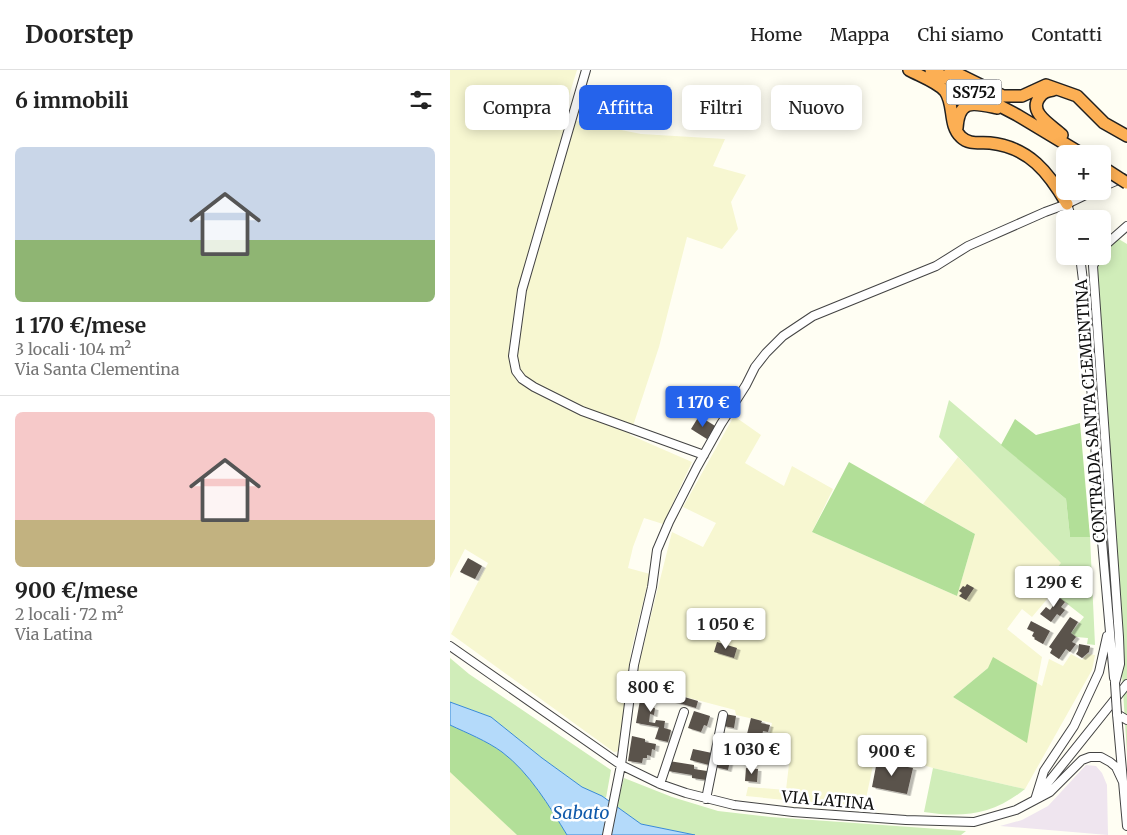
<!DOCTYPE html>
<html lang="it">
<head>
<meta charset="utf-8">
<style>
	body { margin:0; font-family:Merriweather,serif; background:#f6f6f6; color:#222; height:100vh; display:flex; flex-direction:column; font-size:19px; white-space:nowrap }
	* { box-sizing:border-box; margin:0 }
	p { font-size:16px; color:#767676 }
	.icon { flex:none; width:28px; height:28px; fill:none; stroke:currentColor; stroke-width:2; stroke-linecap:round; stroke-linejoin:round }
	.map { position:relative; flex:1; overflow:hidden }
	.sheet { display:flex; flex-direction:column; background:#fff; width:450px }
	.sheet>* { flex:none }
	.guide { position:absolute; left:15px; top:15px; width:475px; height:45px; display:flex; gap:10px }
	.buttons { position:absolute; left:606px; top:75px; display:grid; gap:10px }
	.buttons a { display:grid; place-items:center; width:55px; height:55px; border-radius:8px; background:#fff; box-shadow:0 2px 12px #0003; font-size:25px }
	.price { position:absolute; translate:-50% -42px; padding:0 11px; border-radius:5px; background:#fff; color:#222; font-size:16px; line-height:32px; filter:drop-shadow(0 1px 2px #0008) }
	.price::after { content:''; position:absolute; left:50%; top:30px; width:15px; height:11px; margin-left:-8px; background:inherit; clip-path:polygon(0 0,100% 0,50% 100%) }
	.price.on { background:#2563eb; color:#fff }
	ul { padding:0; list-style:none }
	li { display:grid; align-content:center; gap:10px; height:265px; padding:0 15px }
	li+li { border-top:1px solid #e0e0e0 }
	li span { display:grid; place-items:center; height:155px; border-radius:8px; color:#555 }
	li>.icon { margin-inline-start:auto }
	span .icon { width:90px; height:90px; fill:#fffc; stroke-width:1 }
	li b { font-size:21px }
	h2 { display:flex; justify-content:space-between; align-items:center; height:60px; padding:0 15px; font-size:21px }
	.chip { padding:0 18px; border-radius:8px; background:#fff; box-shadow:0 2px 12px #0003; font-size:18px; line-height:45px }
	.chip.on { background:#2563eb; color:#fff }
	header { display:flex; align-items:center; gap:30px; box-sizing:border-box; height:70px; padding:0 25px; background:#fff; border-bottom:1px solid #e0e0e0 }
	header strong { font-size:24px }
	nav { display:flex; gap:28px; margin-inline-start:auto; font-size:18px }
	main { display:flex; flex:1; min-height:0 }
	.map>svg:first-child { display:block }
	.industrial { fill:#efe5ef }
	.farmland { fill:#f7f7d1; fill-rule:evenodd }
	.green { fill:#d0edb9 }
	.forest { fill:#b2df98 }
	.water { fill:#b4dafa; stroke:#3789d6 }
	.building { fill:#5a524c; filter:url(#shadow) }
	.lines { fill:none; stroke-linecap:round; stroke-linejoin:round }
	.minor-casing { stroke:#434343; stroke-width:10 }
	.highway-casing { stroke:#212121; stroke-width:14 }
	.minor { stroke:#fff; stroke-width:8 }
	.highway { stroke:#fcaf54; stroke-width:11 }
	.minor-bridge-casing { stroke:#434343; stroke-width:10; stroke-linecap:butt }
	.highway-bridge-casing { stroke:#212121; stroke-width:14; stroke-linecap:butt }
	.minor-bridge { stroke:#fff; stroke-width:8 }
	.highway-bridge { stroke:#fcaf54; stroke-width:11 }
	.labels { text-anchor:middle; dominant-baseline:central; stroke-width:5; stroke-linejoin:round; paint-order:stroke }
	.shield { fill:#fff; stroke:#585858; stroke-width:1 }
	.shield-label { font-size:15px; font-weight:bold; fill:#101010 }
	.street-label { font-size:16px; fill:#101010; stroke:#fff }
	.water-label { font-size:18px; font-style:italic; fill:#105aab; stroke:#fff }
</style>
</head>
<body>
<header>
<strong>Doorstep</strong>
<nav><a>Home</a><a>Mappa</a><a>Chi siamo</a><a>Contatti</a></nav>
</header>
<main>
<section class="sheet">
<h2>6 immobili<svg class="icon" aria-label="filters" viewBox="0 0 24 24"><path d="M4 7h16M4 17h16"/><circle cx="9" cy="7" r="2"/><circle cx="15" cy="17" r="2"/></svg></h2>
<ul>
<li><span style="background:linear-gradient(#c9d6e8 60%,#8fb573 0)"><svg class="icon" aria-label="home" viewBox="0 0 24 24"><path d="M3 11l9-7 9 7M6 9v11h12V9"/></svg></span><div><b>1 170 €/mese</b><p>3 locali · 104 m²</p><p>Via Santa Clementina</p></div></li>
<li><span style="background:linear-gradient(#f6c9c9 70%,#c2b280 0)"><svg class="icon" aria-label="home" viewBox="0 0 24 24"><path d="M3 11l9-7 9 7M6 9v11h12V9"/></svg></span><div><b>900 €/mese</b><p>2 locali · 72 m²</p><p>Via Latina</p></div></li>
</ul>
</section>
<div class="map">
<svg width="677" height="765" viewBox="0 0 677 765">
	<defs>
		<filter id="shadow"><feDropShadow dx="3.5" dy="2" stdDeviation="0" flood-color="#0004"/></filter>
	</defs>
	<rect width="100%" height="100%" fill="#fffef3"/>
	<path class="industrial" d="M636,695L646,696L652,703L657,715L658,765L550,756L572,750L598,736Z"/>
	<path class="farmland" d="M0,0H127L112,48L191,64L275,69L263,96L296,105L281,132L288,159L272,179L237,167L209,277L180,365L242,392L213,454L194,448L183,477L178,498L200,504L181,581L170,681L164,682L1,564L38,493L15,479L0,508Z
		M284,346L311,365L295,393L334,416L342,396L383,419L362,462L507,526L525,464L473,434L508,387L612,493L610,512L598,528L582,547L572,539L557,559L592,587L587,613L592,616L599,589L613,596L621,584L632,590L637,584L645,585L642,600L575,719L483,698L426,681L414,738L296,726L298,717L336,720L341,677L318,671L322,653L286,645L285,640L224,624L205,617L184,613L222,462L253,477L266,453L233,437ZM538,598L577,672L503,627Z
		M0,702L3,703L67,765H0Z"/>
	<path class="green" d="M667,168L677,174V684L656,353L643,200L649,186H652L653,180Z
		M499,330L616,429L620,467H640L645,575L637,574L638,568L626,567L621,563L634,547L602,522L610,512L602,504L611,493L489,367Z
		M0,588L19,604L161,700L156,728L132,717L92,688L41,647L0,632Z
		M483,698L575,719C543,745 513,748 474,742Z
		M174,708L222,727L268,741L321,747L516,761L511,765H245L191,754L166,736Z"/>
	<path class="forest" d="M565,349L586,365L630,353L640,467H620L616,429L551,375Z
		M399,392L525,464L507,526L362,462Z
		M543,587L587,613L577,673L503,627L538,598Z
		M0,655C17,663 37,671 52,682C79,702 100,737 117,765H67L0,702Z"/>
	<path class="water" d="M0,632L41,647L92,688L132,717L152,726L191,754L245,765H117C100,737 79,702 52,682C37,671 17,663 0,655Z"/>
	<path class="building" d="M249,346L265,356L257,369L241,359Z
		M18,488L32,496L25,509L10,502Z
		M517,514L524,518L516,530L509,526L512,523L509,521L513,516L515,517Z
		M602,522L615,532L611,537L615,540L610,546L607,544L601,552L590,544L596,537L600,540L605,533L598,528Z
		M620,547L628,552L621,563L626,567L622,572L626,574L620,582L616,579L609,589L600,583L602,579L599,577Z
		M581,551L600,561L593,574L584,569L585,568L582,566L584,562L577,559Z
		M267,572L287,578L284,588L264,582Z
		M629,574L640,576L639,582L632,588L626,584L628,581Z
		M191,615L205,617L200,637L205,638L204,645L200,644L199,652L205,653L206,650L215,651L214,658L221,660L218,672L205,669L209,657L186,653L191,624L189,623Z
		M224,624L248,631L246,638L222,631Z
		M244,641L260,646L257,656L254,655L251,662L238,658Z
		M275,644L286,646L284,658L273,656Z
		M301,648L312,651L311,653L320,655L318,662L313,661L312,666L297,664Z
		M272,665L285,668L278,700L265,697Z
		M182,666L195,669V672L206,674L205,680L202,679L201,686L197,685V688H193L192,693L178,691Z
		M308,669L327,673L324,686L305,681Z
		M290,673L296,674L293,690L287,689Z
		M243,679L262,683L259,695L240,690Z
		M219,691L244,695V699L257,701L256,710L242,708V705L218,701Z
		M427,691L463,698L457,724L422,717Z
		M296,698L308,699L307,712L295,711Z"/>
	<g class="lines">
		<defs>
			<path id="minor" d="M136,0L72,220L63,286L66,301L72,309L84,317L132,341L254,385
				M652,117L673,108
				M617,134L622,149
				M652,178L677,156
				M630,186L635,227L650,448L664,608
				M648,186L643,196L669,567L670,594L665,613
				M0,576L171,695L210,714L236,723L284,735L343,742L456,750L524,752L566,740L600,722L632,690L640,687H651L660,692L666,697L673,712
				M667,644L677,756
				M667,644L677,650
				M210,714L234,642
				M589,724L677,614
				M256,729L273,645
				M585,730L594,701L624,656L649,602L657,566
				M157,765L171,695L184,595L202,517L207,480L219,452L247,397L271,354L296,315L305,297L316,283L333,266L363,246L486,196L518,176L595,142L617,134L644,121"/>
			<path id="highway" d="M459,0C470,6 487,12 495,21C505,35 498,55 511,67C519,75 530,72 540,73C579,77 599,103 617,134
				M481,0L567,45L632,84
				M500,0L553,26H572L596,15L627,26L654,53L677,66
				M603,20C597,21 593,22 589,28C578,43 603,56 612,65
				M507,58C509,28 524,33 547,38"/>
		</defs>
		<use href="#minor" class="minor-casing"/>
		<use href="#highway" class="highway-casing"/>
		<use href="#minor" class="minor"/>
		<use href="#highway" class="highway"/>
		<defs>
			<path id="minor-bridge" d="M665,613L667,644"/>
			<path id="highway-bridge" d="M652,97L677,113"/>
		</defs>
		<use href="#minor-bridge" class="minor-bridge-casing"/>
		<use href="#highway-bridge" class="highway-bridge-casing"/>
		<use href="#minor-bridge" class="minor-bridge"/>
		<use href="#highway-bridge" class="highway-bridge"/>
	</g>
	<g class="labels">
		<rect class="shield" x="496.5" y="9.5" width="55" height="25" rx="4"/>
		<g class="shield-label">
			<text x="524" y="22">SS752</text>
		</g>
		<g class="street-label">
			<text transform="translate(640 341) rotate(-94)">CONTRADA SANTA CLEMENTINA</text>
			<text transform="translate(378 730) rotate(5)">VIA LATINA</text>
		</g>
		<g class="water-label">
			<text x="131" y="742">Sabato</text>
		</g>
	</g>
</svg>
<div class="buttons">
<a>+</a>
<a>−</a>
</div>
<b class="price on" style="left:253px;top:358px">1 170 €</b>
<b class="price" style="left:604px;top:538px">1 290 €</b>
<b class="price" style="left:276px;top:580px">1 050 €</b>
<b class="price" style="left:201px;top:643px">800 €</b>
<b class="price" style="left:302px;top:705px">1 030 €</b>
<b class="price" style="left:442px;top:707px">900 €</b>
<div class="guide">
<a class="chip">Compra</a>
<a class="chip on">Affitta</a>
<a class="chip">Filtri</a>
<a class="chip">Nuovo</a>
</div>
</div>
</main>
</body>
</html>
